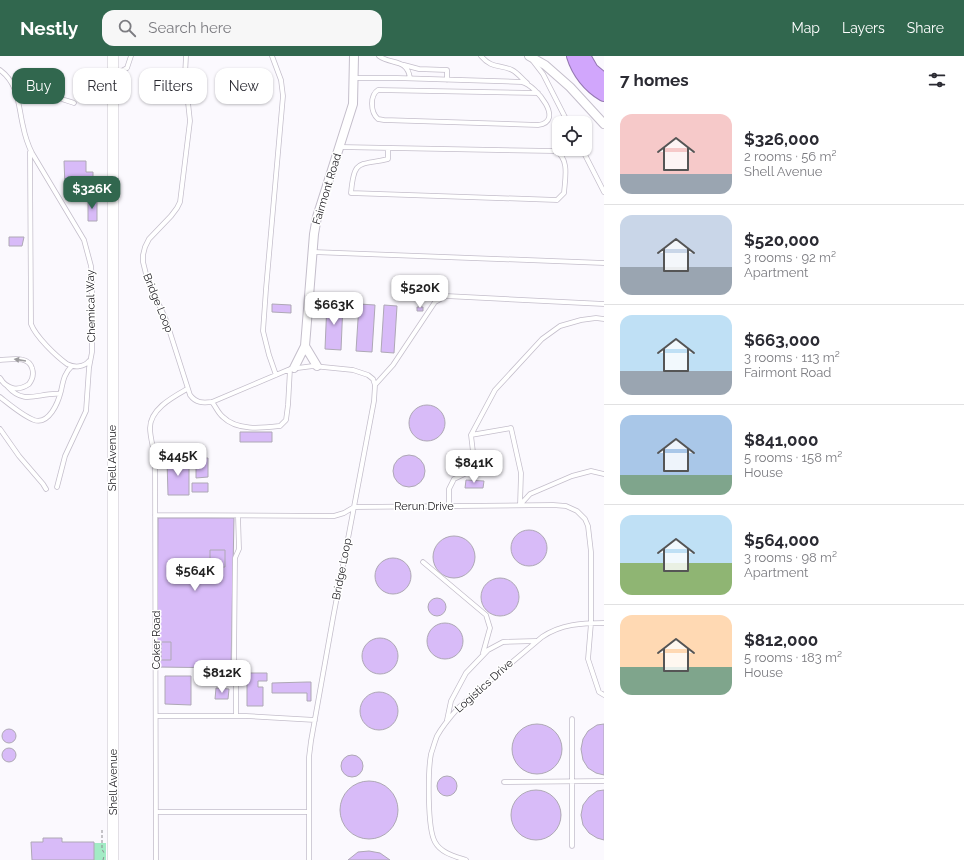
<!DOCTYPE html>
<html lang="en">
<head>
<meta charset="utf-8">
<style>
	body { margin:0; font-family:Raleway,sans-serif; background:#f7f7f7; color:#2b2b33; height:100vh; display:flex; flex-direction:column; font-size:15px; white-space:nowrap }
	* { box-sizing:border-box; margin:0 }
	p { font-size:13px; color:#7c7c81 }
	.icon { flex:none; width:22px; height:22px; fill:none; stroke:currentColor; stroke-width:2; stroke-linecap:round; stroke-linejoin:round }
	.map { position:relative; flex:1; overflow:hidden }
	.details { display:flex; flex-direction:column; background:#fff; width:360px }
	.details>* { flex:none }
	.guide { position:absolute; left:12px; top:12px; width:380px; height:36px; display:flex; gap:8px }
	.tools { position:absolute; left:552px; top:60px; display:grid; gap:8px }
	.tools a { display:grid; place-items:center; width:40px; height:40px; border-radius:8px; background:#fff; box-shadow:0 1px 3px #0004; font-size:20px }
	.price { position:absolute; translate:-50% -34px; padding:0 9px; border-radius:8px; background:#fff; color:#222; font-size:13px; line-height:26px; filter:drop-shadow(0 1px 2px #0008) }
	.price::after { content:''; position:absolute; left:50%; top:24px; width:12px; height:9px; margin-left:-6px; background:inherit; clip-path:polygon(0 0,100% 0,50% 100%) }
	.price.on { background:#31674e; color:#fff }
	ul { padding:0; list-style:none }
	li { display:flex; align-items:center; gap:12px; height:100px; padding:0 16px }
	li+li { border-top:1px solid #e1e1e2 }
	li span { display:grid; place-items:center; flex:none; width:112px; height:80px; border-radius:12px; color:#555 }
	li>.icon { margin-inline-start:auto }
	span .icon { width:48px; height:48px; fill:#fffc; stroke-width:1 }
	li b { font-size:17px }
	h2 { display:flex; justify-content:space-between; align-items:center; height:48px; padding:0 16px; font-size:17px }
	.tag { padding:0 14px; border-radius:12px; background:#fff; box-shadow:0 1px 3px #0004; font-size:14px; line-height:36px }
	.tag.on { background:#31674e; color:#fff }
	header { display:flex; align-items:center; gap:24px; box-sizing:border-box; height:56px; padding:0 20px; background:#31674e; color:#fff }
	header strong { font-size:19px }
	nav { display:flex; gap:22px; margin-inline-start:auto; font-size:14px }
	.search { width:280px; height:36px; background:#f7f7f7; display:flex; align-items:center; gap:10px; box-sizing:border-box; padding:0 14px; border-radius:12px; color:#7c7c81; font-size:15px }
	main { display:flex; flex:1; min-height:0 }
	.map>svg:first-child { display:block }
	.green { fill:#a2ebc5 }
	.building { fill:#d8bbf8; stroke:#aea8b5 }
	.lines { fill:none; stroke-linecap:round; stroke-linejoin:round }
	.lane-casing { stroke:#c4becb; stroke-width:5.5 }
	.street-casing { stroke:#c4becb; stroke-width:10 }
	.secondary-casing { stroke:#c4becb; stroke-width:12 }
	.highway-casing { stroke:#9477b1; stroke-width:16 }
	.path { stroke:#8e8c91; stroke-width:1; stroke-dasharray:3 2; stroke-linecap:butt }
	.lane { stroke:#fff; stroke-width:4 }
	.street { stroke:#fff; stroke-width:8 }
	.secondary { stroke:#fff; stroke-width:11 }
	.highway { stroke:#d1a6fc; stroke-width:14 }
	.oneway { fill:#9c9b9d }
	.labels { text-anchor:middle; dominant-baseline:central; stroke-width:3; stroke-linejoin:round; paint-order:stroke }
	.street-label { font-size:11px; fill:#222025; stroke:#fff }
</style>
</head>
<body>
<header>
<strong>Nestly</strong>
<div class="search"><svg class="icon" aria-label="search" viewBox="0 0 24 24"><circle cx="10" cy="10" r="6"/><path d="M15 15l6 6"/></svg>Search here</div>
<nav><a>Map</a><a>Layers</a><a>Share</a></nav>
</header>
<main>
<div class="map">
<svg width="604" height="804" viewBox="0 0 604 804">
	<rect width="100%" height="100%" fill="#fbf9fe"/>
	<path class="green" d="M94,787H106V804H94Z"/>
	<path class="building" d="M64,105H86V116H93V132H90V134H74V130H65Z
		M88,142H97V165H88Z
		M9,181H24L22,190H9Z
		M327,246L343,247L341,294L325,293Z
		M272,248L291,249V257L272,256Z
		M359,248L375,249L372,296L356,295Z
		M384,249L397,250L394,297L381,296Z
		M417,251H423V255H417Z
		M409 367a18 18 0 1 1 36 0a18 18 0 1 1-36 0Z
		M240,376H272V386H240Z
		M393 415a16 16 0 1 1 32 0a16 16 0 1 1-32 0Z
		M196,402H208V421L196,422Z
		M167,404H189V439H168Z
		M466,424L484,425L483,432H465Z
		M192,427H208V436H192Z
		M158,462H234L231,612L157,611Z
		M511 492a18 18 0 1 1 36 0a18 18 0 1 1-36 0Z
		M433 501a21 21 0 1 1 42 0a21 21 0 1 1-42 0Z
		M210,494H225V511H210Z
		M375 520a18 18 0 1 1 36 0a18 18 0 1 1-36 0Z
		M481 541a19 19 0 1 1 38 0a19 19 0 1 1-38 0Z
		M428 551a9 9 0 1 1 18 0a9 9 0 1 1-18 0Z
		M427 585a18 18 0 1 1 36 0a18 18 0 1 1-36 0Z
		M362 600a18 18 0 1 1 36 0a18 18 0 1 1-36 0Z
		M161,586H171V604H161Z
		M247,617H267V625H258V631H263V650H247Z
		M165,620H191V649L165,648Z
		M307,626H311V645H307V637H272V627Z
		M216,632L229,633L228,643H215Z
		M360 655a19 19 0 1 1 38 0a19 19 0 1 1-38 0Z
		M512 693a25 25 0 1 1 50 0a25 25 0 1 1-50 0Z
		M604,668V719L596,717L588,712L583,704L581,693L583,683L588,675L597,669Z
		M2 680a7 7 0 1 1 14 0a7 7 0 1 1-14 0Z
		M2 699a7 7 0 1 1 14 0a7 7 0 1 1-14 0Z
		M341 710a11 11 0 1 1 22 0a11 11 0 1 1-22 0Z
		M437 730a10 10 0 1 1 20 0a10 10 0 1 1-20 0Z
		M340 754a29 29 0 1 1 58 0a29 29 0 1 1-58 0Z
		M511 759a25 25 0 1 1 50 0a25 25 0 1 1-50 0Z
		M604,734V784L597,782L589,777L583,769L581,759L583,749L589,741L597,735Z
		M43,782H62V786H94V804H32L31,786H43Z
		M369,795L380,797L390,804H348L358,796Z"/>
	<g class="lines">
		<defs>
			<path id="lane" d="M186,0L185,19L190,65L180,146L177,152L171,160L149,183L145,191L143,199V206L147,222L166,264L190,339C196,347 202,347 212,346L290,313L313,310L353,314L368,319L373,323L375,329L374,345L333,562L311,685L309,701V804
				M272,0L281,24L283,40L266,233L263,275L269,299L276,319
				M379,0C391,9 407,2 410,22
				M481,0C492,13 499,8 512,14C518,17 522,23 527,27
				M533,5L543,18L568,67
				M404,9L419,13L447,14V24
				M0,14C19,28 18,49 23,70C25,80 28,89 32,97L84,184L91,210L92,222V296L89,312L86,355L65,400L57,431
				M115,19L127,12L131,0
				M354,22H397L522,26C537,30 565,66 538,69L384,64L378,63C370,56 370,39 378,34L538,37
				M18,39C37,34 55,41 74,47
				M340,91L555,95C570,102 565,123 564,137L557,144L351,137C354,102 359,110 388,103V92
				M582,93L604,136
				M30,96L31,268C36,281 56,300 67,308C75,312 84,311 89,305
				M313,196L604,207
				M0,304C10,304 28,299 32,312C34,318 33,323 29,328C19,335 7,334 0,322
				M375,329L393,309L435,246L446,240L604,248
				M8,331C25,350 39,336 60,338
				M0,341C9,348 23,360 34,364C49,369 58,347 61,335C63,326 64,317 72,310
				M212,346C216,351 218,357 223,361C237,375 262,372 280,370L286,364L288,349L290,313
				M0,373L19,400L43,428L46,433
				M471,379L495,334L542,283L560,270L581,264L596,262L604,263
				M520,449L530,438L572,420L591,415L604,418
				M449,450V433L454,423L475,413L471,379L511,372L521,417L520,449
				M155,459L334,460L344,457L354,451L553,449L566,450L577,455L585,463L588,470L591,496V567L588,603L599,636L604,639
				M423,506L486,559L490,572L483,597
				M156,660H246L315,664
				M236,660V624L234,607L235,502L239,493L238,460
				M447,664L451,645L466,617L488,594L503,586L536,585
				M504,726L604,725
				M156,756H309
				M572,790V663
				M156,804L155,403C154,393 150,382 150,372C150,353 173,341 187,333
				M466,804C454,800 441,797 435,786C427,772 428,714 431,698C433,692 435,685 437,680C443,669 451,660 459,651L542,581C561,568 582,567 604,567"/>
			<path id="street" d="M529,0L545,9L570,31L604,68
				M305,290L317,310
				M294,312L305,290L314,178L317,161L353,48L354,0"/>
			<path id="secondary" d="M113,0V804"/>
			<path id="highway" d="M574,0C579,16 590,30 604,38
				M583,0L591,14L604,25"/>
		</defs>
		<use href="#lane" class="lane-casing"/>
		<use href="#street" class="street-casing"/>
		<use href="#secondary" class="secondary-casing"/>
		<use href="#highway" class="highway-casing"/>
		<path class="path" d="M102,774V793L104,797
			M103,804L104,800"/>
		<use href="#lane" class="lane"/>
		<use href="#street" class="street"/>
		<use href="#secondary" class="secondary"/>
		<use href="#highway" class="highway"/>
	</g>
	<defs><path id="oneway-solid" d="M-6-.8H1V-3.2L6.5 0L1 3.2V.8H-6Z"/></defs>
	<use class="oneway" href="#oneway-solid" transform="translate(20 304) rotate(-171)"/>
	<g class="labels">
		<g class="street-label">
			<text transform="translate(327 133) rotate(-73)">Fairmont Road</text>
			<text transform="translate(158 247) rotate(68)">Bridge Loop</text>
			<text transform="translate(91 250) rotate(-91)">Chemical Way</text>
			<text transform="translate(112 402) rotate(-90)">Shell Avenue</text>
			<text x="424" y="450">Rerun Drive</text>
			<text transform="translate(342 513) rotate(-79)">Bridge Loop</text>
			<text transform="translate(156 584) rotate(-90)">Coker Road</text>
			<text transform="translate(484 630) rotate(-42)">Logistics Drive</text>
			<text transform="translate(113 726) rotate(-90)">Shell Avenue</text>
		</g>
	</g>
</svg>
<div class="tools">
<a><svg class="icon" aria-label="locate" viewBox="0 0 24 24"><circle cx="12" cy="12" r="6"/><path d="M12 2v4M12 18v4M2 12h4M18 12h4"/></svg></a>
</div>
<b class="price on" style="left:92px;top:154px">$326K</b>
<b class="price" style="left:420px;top:253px">$520K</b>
<b class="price" style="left:334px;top:270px">$663K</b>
<b class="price" style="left:178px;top:421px">$445K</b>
<b class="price" style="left:474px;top:428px">$841K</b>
<b class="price" style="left:195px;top:536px">$564K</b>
<b class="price" style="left:222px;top:638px">$812K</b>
<div class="guide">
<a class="tag on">Buy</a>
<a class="tag">Rent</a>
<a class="tag">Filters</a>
<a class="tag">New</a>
</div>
</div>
<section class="details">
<h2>7 homes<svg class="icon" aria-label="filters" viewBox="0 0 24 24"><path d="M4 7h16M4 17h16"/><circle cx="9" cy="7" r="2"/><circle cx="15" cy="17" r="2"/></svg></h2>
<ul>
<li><span style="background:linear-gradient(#f6c9c9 75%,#9aa5b1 0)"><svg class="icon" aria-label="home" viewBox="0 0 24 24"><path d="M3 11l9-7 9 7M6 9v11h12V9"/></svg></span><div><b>$326,000</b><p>2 rooms · 56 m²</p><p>Shell Avenue</p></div></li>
<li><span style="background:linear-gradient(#c9d6e8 65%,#9aa5b1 0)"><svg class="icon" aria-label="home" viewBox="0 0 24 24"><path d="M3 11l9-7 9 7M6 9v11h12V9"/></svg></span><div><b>$520,000</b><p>3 rooms · 92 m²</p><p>Apartment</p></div></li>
<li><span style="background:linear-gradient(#bfe0f5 70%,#9aa5b1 0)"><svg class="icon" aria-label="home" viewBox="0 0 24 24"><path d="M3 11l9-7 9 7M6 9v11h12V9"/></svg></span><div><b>$663,000</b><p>3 rooms · 113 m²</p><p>Fairmont Road</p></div></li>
<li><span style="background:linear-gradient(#a9c7e8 75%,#7fa58c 0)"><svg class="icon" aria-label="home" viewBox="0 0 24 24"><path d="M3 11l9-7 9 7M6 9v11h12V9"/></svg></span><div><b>$841,000</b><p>5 rooms · 158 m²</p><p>House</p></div></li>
<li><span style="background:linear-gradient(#bfe0f5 60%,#8fb573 0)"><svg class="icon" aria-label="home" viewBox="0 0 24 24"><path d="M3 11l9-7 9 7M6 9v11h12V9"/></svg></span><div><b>$564,000</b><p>3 rooms · 98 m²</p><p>Apartment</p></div></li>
<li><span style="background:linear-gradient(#ffd9b3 65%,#7fa58c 0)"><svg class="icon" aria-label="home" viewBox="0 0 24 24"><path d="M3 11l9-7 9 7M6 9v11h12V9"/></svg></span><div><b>$812,000</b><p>5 rooms · 183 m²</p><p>House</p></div></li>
</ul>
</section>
</main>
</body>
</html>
